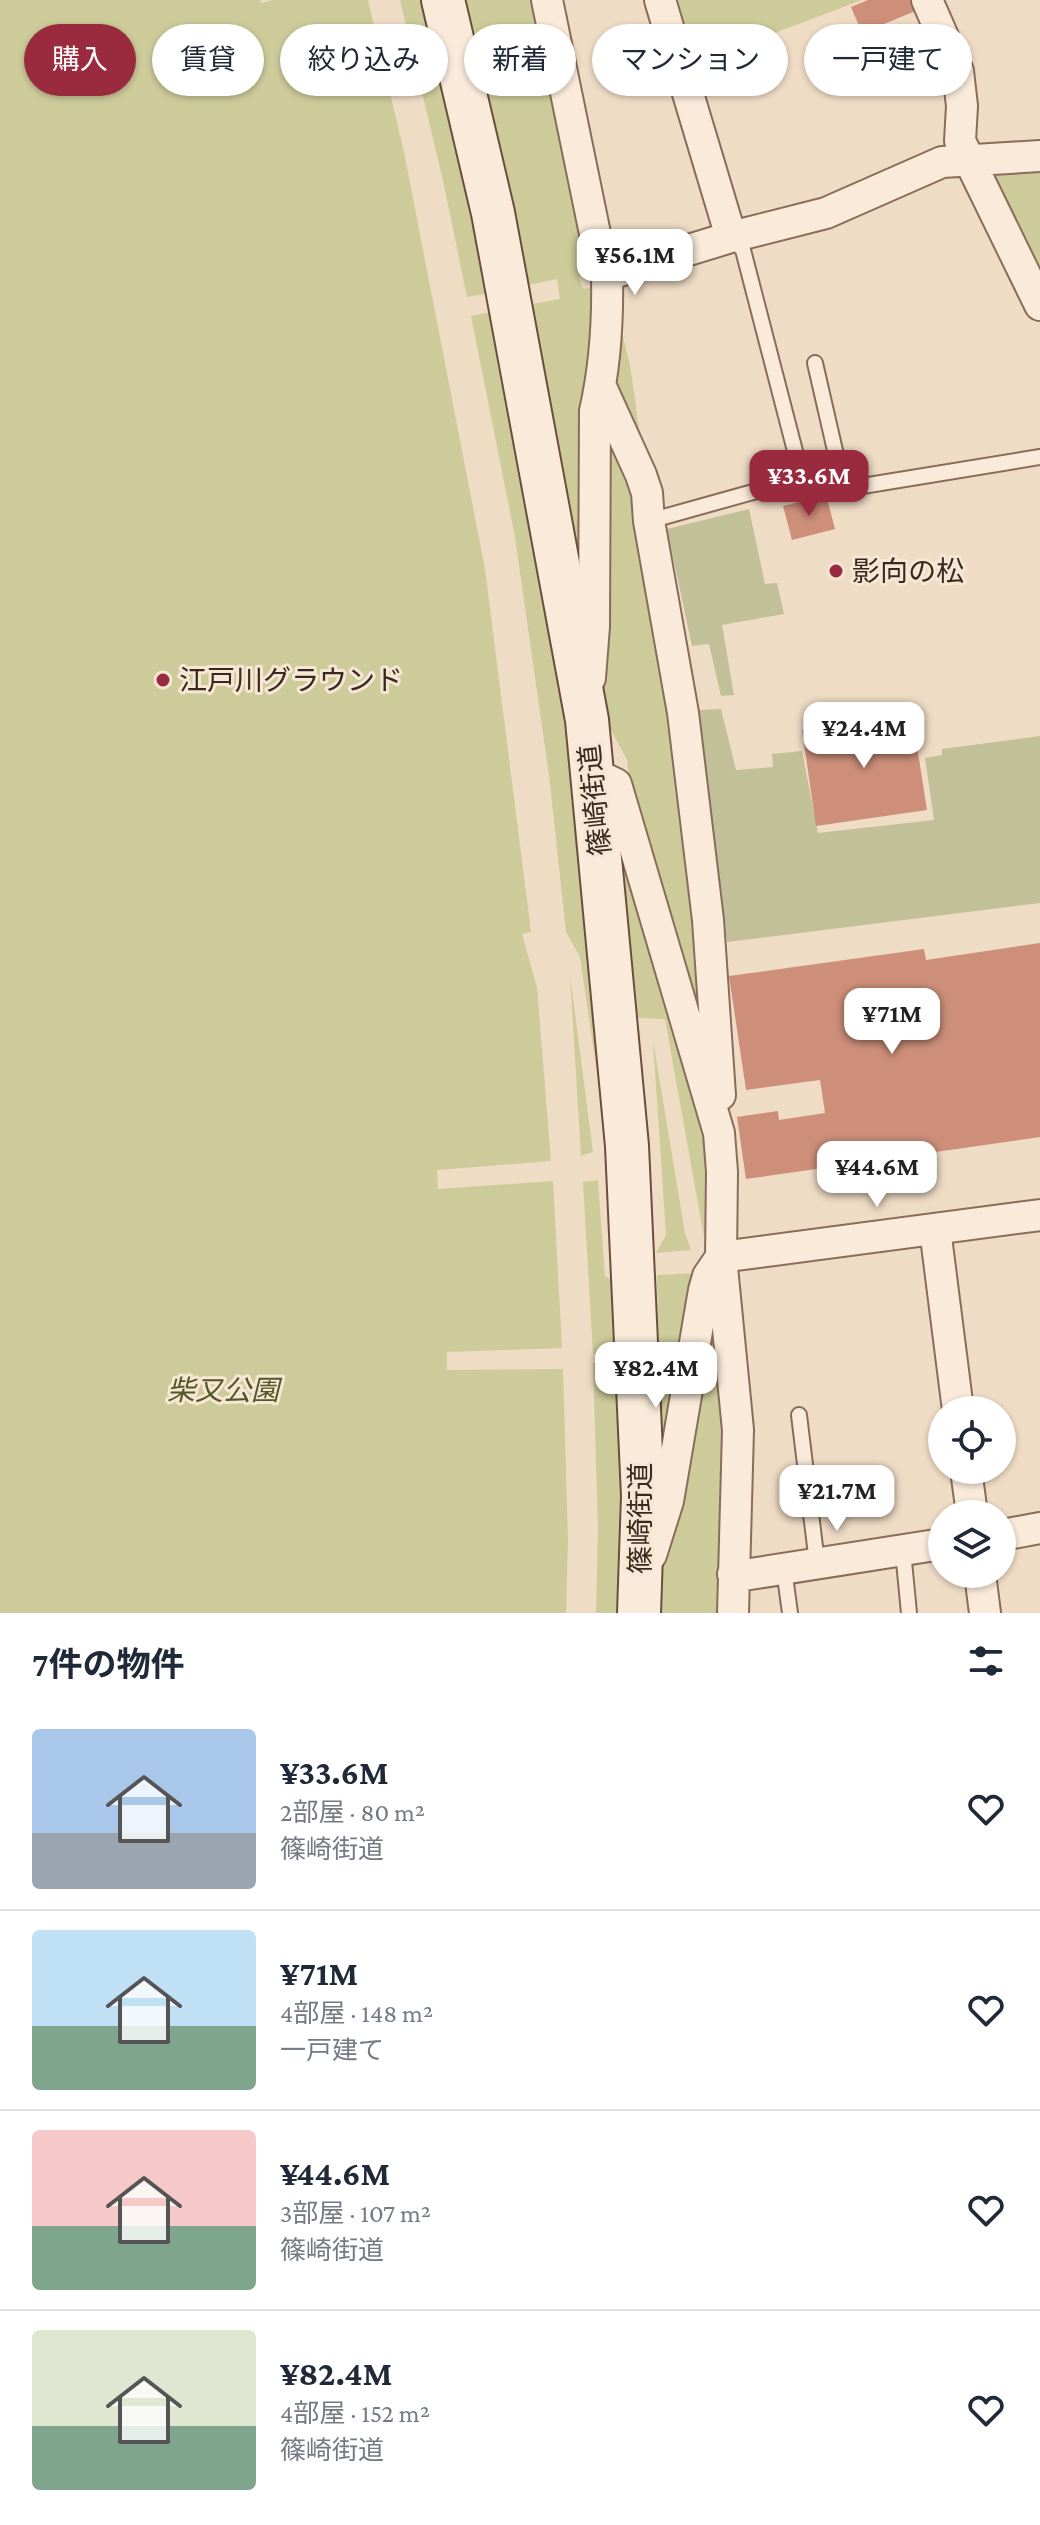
<!DOCTYPE html>
<html lang="ja">
<head>
<meta charset="utf-8">
<style>
	body { margin:0; font-family:"Crimson Pro","Noto Sans JP",serif; background:#f2f2f3; color:#1f2937; height:100vh; display:flex; flex-direction:column; font-size:30px; white-space:nowrap }
	* { box-sizing:border-box; margin:0 }
	p { font-size:26px; color:#747a83 }
	.icon { flex:none; width:44px; height:44px; fill:none; stroke:currentColor; stroke-width:2; stroke-linecap:round; stroke-linejoin:round }
	.map { position:relative; height:1613px; overflow:hidden }
	.sheet { display:flex; flex-direction:column; background:#fff; flex:1 }
	.sheet>* { flex:none }
	.banner { position:absolute; left:24px; top:24px; width:992px; height:72px; display:flex; gap:16px }
	.tools { position:absolute; left:928px; top:1396px; display:grid; gap:16px }
	.tools a { display:grid; place-items:center; width:88px; height:88px; border-radius:50%; background:#fff; box-shadow:0 2px 6px #0004; font-size:40px }
	.price { position:absolute; translate:-50% -68px; padding:0 18px; border-radius:16px; background:#fff; color:#222; font-size:26px; line-height:52px; filter:drop-shadow(0 2px 4px #0008) }
	.price::after { content:''; position:absolute; left:50%; top:48px; width:24px; height:18px; margin-left:-12px; background:inherit; clip-path:polygon(0 0,100% 0,50% 100%) }
	.price.current { background:#9a2a3d; color:#fff }
	ul { padding:0; list-style:none }
	li { display:flex; align-items:center; gap:24px; height:200px; padding:0 32px }
	li+li { border-top:2px solid #e0e1e3 }
	li span { display:grid; place-items:center; flex:none; width:224px; height:160px; border-radius:8px; color:#555 }
	li>.icon { margin-inline-start:auto }
	span .icon { width:96px; height:96px; fill:#fffc; stroke-width:1 }
	li b { font-size:34px }
	h2 { display:flex; justify-content:space-between; align-items:center; height:96px; padding:0 32px; font-size:34px }
	.chip { padding:0 28px; border-radius:36px; background:#fff; box-shadow:0 2px 6px #0004; font-size:28px; line-height:72px }
	.chip.current { background:#9a2a3d; color:#fff }
	.map>svg:first-child { display:block }
	.green { fill:#cdcb99 }
	.cemetery { fill:#c2c098 }
	.building { fill:#cd8f7a }
	.lines { fill:none; stroke-linecap:round; stroke-linejoin:round }
	.service-casing { stroke:#8a6c5b; stroke-width:18 }
	.minor-casing { stroke:#8a6c5b; stroke-width:34 }
	.secondary-casing { stroke:#6c4d3e; stroke-width:46 }
	.service { stroke:#f9ead9; stroke-width:14 }
	.minor { stroke:#f9ead9; stroke-width:30 }
	.secondary { stroke:#f9ead9; stroke-width:42 }
	.poi-dot { fill:#9a2a3d; stroke:#f6e7d5; stroke-width:3 }
	.labels { text-anchor:middle; dominant-baseline:central; stroke-width:6; stroke-linejoin:round; paint-order:stroke }
	.poi-label { font-size:28px; fill:#3a281f; stroke:#f6e7d5; text-anchor:start }
	.street-label { font-size:28px; fill:#3a281f; stroke:#f6e7d5 }
	.park-label { font-size:28px; font-style:italic; fill:#525725; stroke:#f6e7d5 }
</style>
</head>
<body>
<div class="map">
<svg width="1040" height="1613" viewBox="0 0 1040 1613">
	<rect width="100%" height="100%" fill="#efdcc5"/>
	<path class="green" d="M0,0H260L261,3L273,0H368L404,152L485,569L531,932L522,934L537,987L551,1161L437,1170L438,1189L553,1181L562,1348L447,1352V1370L563,1369L568,1539L566,1613H0Z
		M400,0H426L491,293L467,297L444,185Z
		M458,0H532L594,273L579,277L583,289L599,287L584,607L527,305L560,299L557,279L524,286Z
		M672,0H862L690,65Z
		M1040,165V281L986,181L998,167Z
		M614,301L630,365L641,442L609,382Z
		M496,311L559,669L590,923L588,956L596,1014L603,1114L580,957L566,932L549,775L515,537L471,316Z
		M603,410L637,485L672,707L711,1074L633,815L627,760L602,713Z
		M612,814L667,995L663,997L711,1143L704,1237L665,1019L639,1018L632,1012Z
		M570,975L593,1152L581,1156Z
		M653,1040L685,1233L691,1250L656,1253L666,1235Z
		M598,1180L605,1276L612,1280L615,1323L613,1324V1353L593,1354L583,1182Z
		M696,1273L662,1469L657,1275Z
		M709,1297L726,1441L723,1613H655L679,1493Z
		M593,1363H615V1380L619,1381L622,1522L620,1613H596L598,1528Z"/>
	<path class="cemetery" d="M749,509L765,584L777,583L784,614L722,625L734,695L721,696L709,644L692,646L667,529Z
		M721,709L736,770L773,767L772,754L802,751L818,833L934,820L925,758L942,755V749L1040,736V903L727,942L698,710Z"/>
	<path class="building" d="M868,0H914L918,10L862,33L851,7Z
		M826,495L835,529L792,540L783,506Z
		M912,714L927,810L816,826L802,730Z
		M1040,943V1137L746,1179L737,1117L778,1111L779,1120L825,1113L820,1080L746,1090L729,976L924,949L926,960Z"/>
	<g class="lines">
		<defs>
			<path id="service" d="M732,238L743,250L802,478
				M815,363L839,468
				M649,521L839,468L844,489L1040,457
				M799,1415L817,1563
				M903,1551L909,1613
				M784,1569L790,1613"/>
			<path id="minor" d="M547,0L600,258L607,275
				M660,0L731,237
				M927,0L958,71L962,106L960,141L1040,305
				M601,387L641,475L647,493L649,521L683,713L708,920L720,1095
				M590,678L594,626L595,411C605,367 608,320 607,275L731,237L826,213L942,162L1040,156
				M593,773L616,784L719,1133L722,1172L721,1257L738,1430L733,1613
				M935,1229L958,1410
				M966,1470L972,1514
				M1002,1535L1040,1528
				M651,1555L668,1501L704,1290L708,1276L721,1257L1040,1215
				M733,1574L744,1575L942,1544
				M980,1574L985,1613"/>
			<path id="secondary" d="M443,0L493,213L587,720L627,1146L643,1496L639,1613"/>
		</defs>
		<use href="#service" class="service-casing"/>
		<use href="#minor" class="minor-casing"/>
		<use href="#secondary" class="secondary-casing"/>
		<use href="#service" class="service"/>
		<use href="#minor" class="minor"/>
		<use href="#secondary" class="secondary"/>
	</g>
	<g class="poi-dot">
		<circle cx="836" cy="571" r="8"/>
		<circle cx="163" cy="680" r="8"/>
	</g>
	<g class="labels">
		<g class="poi-label">
			<text x="852" y="571">影向の松</text>
			<text x="179" y="680">江戸川グラウンド</text>
		</g>
		<g class="street-label">
			<text transform="translate(595 800) rotate(-96)">篠崎街道</text>
			<text transform="translate(640 1518) rotate(-90)">篠崎街道</text>
		</g>
		<g class="park-label">
			<text x="223" y="1390">柴又公園</text>
		</g>
	</g>
</svg>
<div class="tools">
<a><svg class="icon" aria-label="locate" viewBox="0 0 24 24"><circle cx="12" cy="12" r="6"/><path d="M12 2v4M12 18v4M2 12h4M18 12h4"/></svg></a>
<a><svg class="icon" aria-label="layers" viewBox="0 0 24 24"><path d="M12 4l9 5-9 5-9-5zM3 14l9 5 9-5"/></svg></a>
</div>
<b class="price" style="left:635px;top:297px">¥56.1M</b>
<b class="price current" style="left:809px;top:518px">¥33.6M</b>
<b class="price" style="left:864px;top:770px">¥24.4M</b>
<b class="price" style="left:892px;top:1056px">¥71M</b>
<b class="price" style="left:877px;top:1209px">¥44.6M</b>
<b class="price" style="left:656px;top:1410px">¥82.4M</b>
<b class="price" style="left:837px;top:1533px">¥21.7M</b>
<div class="banner">
<a class="chip current">購入</a>
<a class="chip">賃貸</a>
<a class="chip">絞り込み</a>
<a class="chip">新着</a>
<a class="chip">マンション</a>
<a class="chip">一戸建て</a>
</div>
</div>
<section class="sheet">
<h2>7件の物件<svg class="icon" aria-label="filters" viewBox="0 0 24 24"><path d="M4 7h16M4 17h16"/><circle cx="9" cy="7" r="2"/><circle cx="15" cy="17" r="2"/></svg></h2>
<ul>
<li><span style="background:linear-gradient(#a9c7e8 65%,#9aa5b1 0)"><svg class="icon" aria-label="home" viewBox="0 0 24 24"><path d="M3 11l9-7 9 7M6 9v11h12V9"/></svg></span><div><b>¥33.6M</b><p>2部屋 · 80 m²</p><p>篠崎街道</p></div><svg class="icon" aria-label="heart" viewBox="0 0 24 24"><path d="M12 20l-8-8c-3-5 5-10 8-4 3-6 11-1 8 4z"/></svg></li>
<li><span style="background:linear-gradient(#bfe0f5 60%,#7fa58c 0)"><svg class="icon" aria-label="home" viewBox="0 0 24 24"><path d="M3 11l9-7 9 7M6 9v11h12V9"/></svg></span><div><b>¥71M</b><p>4部屋 · 148 m²</p><p>一戸建て</p></div><svg class="icon" aria-label="heart" viewBox="0 0 24 24"><path d="M12 20l-8-8c-3-5 5-10 8-4 3-6 11-1 8 4z"/></svg></li>
<li><span style="background:linear-gradient(#f6c9c9 60%,#7fa58c 0)"><svg class="icon" aria-label="home" viewBox="0 0 24 24"><path d="M3 11l9-7 9 7M6 9v11h12V9"/></svg></span><div><b>¥44.6M</b><p>3部屋 · 107 m²</p><p>篠崎街道</p></div><svg class="icon" aria-label="heart" viewBox="0 0 24 24"><path d="M12 20l-8-8c-3-5 5-10 8-4 3-6 11-1 8 4z"/></svg></li>
<li><span style="background:linear-gradient(#dfe7d0 60%,#7fa58c 0)"><svg class="icon" aria-label="home" viewBox="0 0 24 24"><path d="M3 11l9-7 9 7M6 9v11h12V9"/></svg></span><div><b>¥82.4M</b><p>4部屋 · 152 m²</p><p>篠崎街道</p></div><svg class="icon" aria-label="heart" viewBox="0 0 24 24"><path d="M12 20l-8-8c-3-5 5-10 8-4 3-6 11-1 8 4z"/></svg></li>
</ul>
</section>
</body>
</html>
